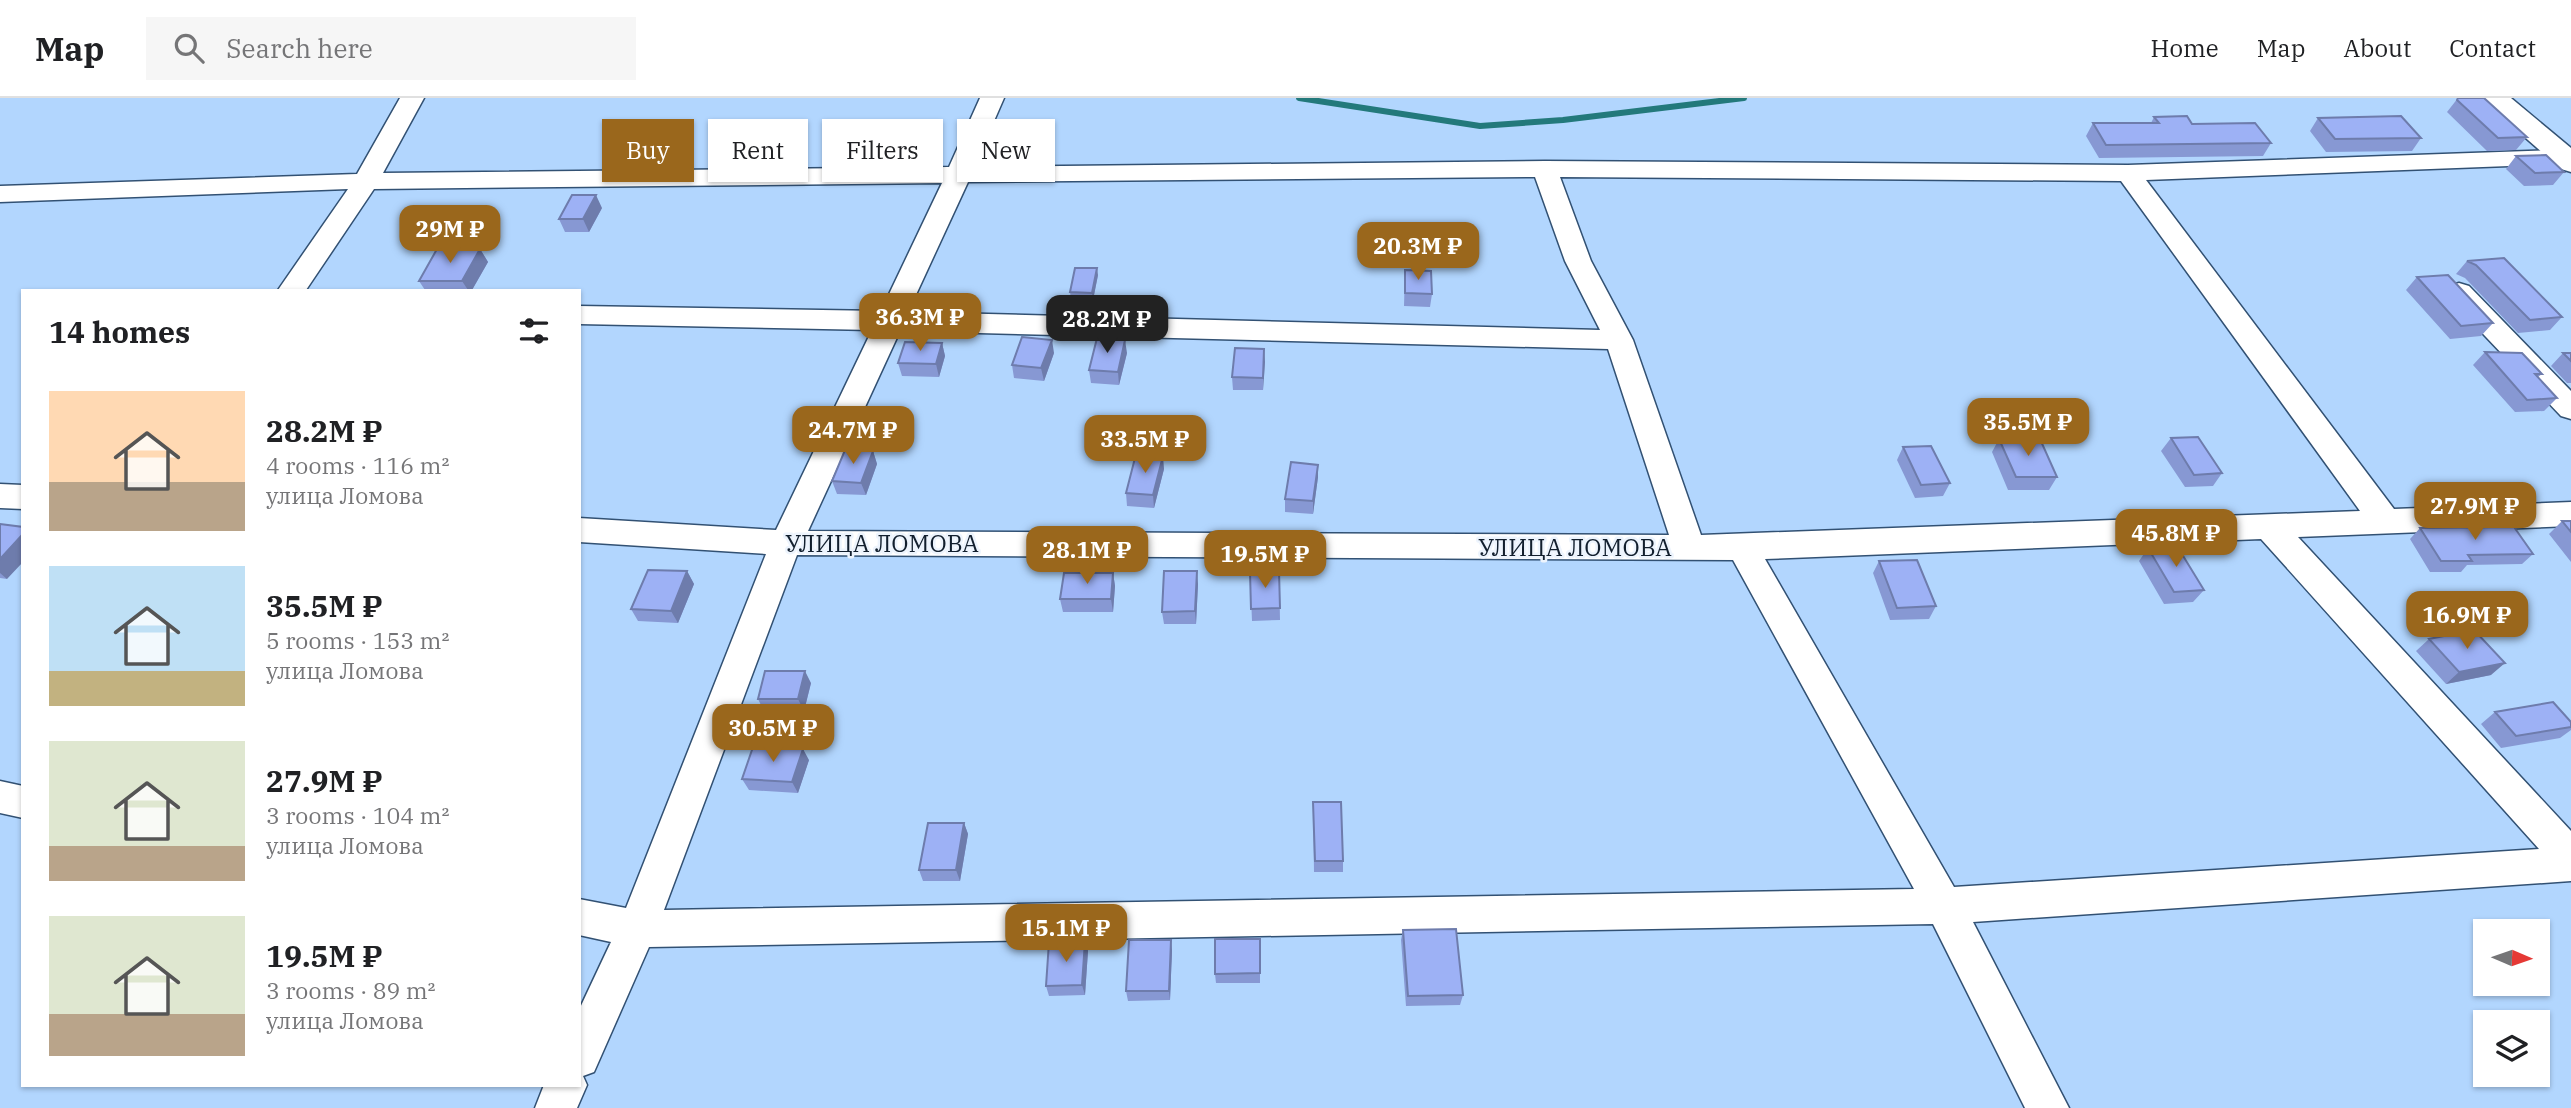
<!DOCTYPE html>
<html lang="en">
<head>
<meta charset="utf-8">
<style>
	body { margin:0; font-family:"IBM Plex Serif",serif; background:#f6f6f6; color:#202124; height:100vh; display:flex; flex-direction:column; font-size:26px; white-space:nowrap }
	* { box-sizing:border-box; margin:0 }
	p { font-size:23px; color:#757577 }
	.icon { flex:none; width:38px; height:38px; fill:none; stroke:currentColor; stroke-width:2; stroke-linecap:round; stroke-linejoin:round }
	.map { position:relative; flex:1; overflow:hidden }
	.side { position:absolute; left:21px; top:191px; width:560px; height:798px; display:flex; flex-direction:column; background:#fff; border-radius:0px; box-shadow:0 2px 5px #0004 }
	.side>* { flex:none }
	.guide { position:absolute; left:602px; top:21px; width:665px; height:63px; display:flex; gap:14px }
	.needle { width:46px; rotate:92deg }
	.tools { position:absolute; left:2473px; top:821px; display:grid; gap:14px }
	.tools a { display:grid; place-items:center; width:77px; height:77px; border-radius:0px; background:#fff; box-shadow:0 2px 5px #0004; font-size:35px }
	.price { position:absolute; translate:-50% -60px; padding:0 16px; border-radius:14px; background:#9a671c; color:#fff; font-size:23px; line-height:46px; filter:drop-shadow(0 2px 4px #0008) }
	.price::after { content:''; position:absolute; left:50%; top:42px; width:21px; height:16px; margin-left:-10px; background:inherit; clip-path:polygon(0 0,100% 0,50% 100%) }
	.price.current { background:#222; color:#fff }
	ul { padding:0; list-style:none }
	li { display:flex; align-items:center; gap:21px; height:175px; padding:0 28px }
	li span { display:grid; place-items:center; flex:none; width:196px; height:140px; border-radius:0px; color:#555 }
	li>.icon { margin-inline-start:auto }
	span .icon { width:84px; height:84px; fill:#fffc; stroke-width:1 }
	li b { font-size:30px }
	h2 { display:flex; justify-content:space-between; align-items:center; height:84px; padding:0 28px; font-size:30px }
	.pill { padding:0 24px; border-radius:0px; background:#fff; box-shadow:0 2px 5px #0004; font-size:24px; line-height:63px }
	.pill.current { background:#9a671c; color:#fff }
	header { display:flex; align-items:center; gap:42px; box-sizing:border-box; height:98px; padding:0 35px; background:#fff; border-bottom:2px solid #e0e0e0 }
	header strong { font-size:33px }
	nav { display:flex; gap:38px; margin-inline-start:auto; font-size:24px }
	.search { width:490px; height:63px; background:#f6f6f6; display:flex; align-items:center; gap:18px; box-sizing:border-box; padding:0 24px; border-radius:0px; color:#757577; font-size:26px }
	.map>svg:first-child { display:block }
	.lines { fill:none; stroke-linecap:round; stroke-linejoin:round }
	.stream { stroke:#23797b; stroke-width:6 }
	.street-casing { stroke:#325173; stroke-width:3 }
	.secondary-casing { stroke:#325173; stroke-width:3 }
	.street { fill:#fff; fill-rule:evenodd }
	.secondary { fill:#fff; fill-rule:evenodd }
	.wall { fill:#8798d3 }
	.shaded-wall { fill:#6e7cac }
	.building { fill:#9db1f5; stroke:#6e7cac; stroke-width:2 }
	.labels { text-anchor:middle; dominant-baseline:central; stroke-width:5; stroke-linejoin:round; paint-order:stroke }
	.street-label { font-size:24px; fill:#121f2e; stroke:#edf4fd }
</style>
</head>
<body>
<header>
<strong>Map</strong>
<div class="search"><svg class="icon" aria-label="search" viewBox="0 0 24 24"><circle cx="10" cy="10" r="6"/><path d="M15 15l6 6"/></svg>Search here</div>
<nav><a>Home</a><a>Map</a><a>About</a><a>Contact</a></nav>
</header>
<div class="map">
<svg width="2571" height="1010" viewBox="0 0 2571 1010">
	<rect width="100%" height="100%" fill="#b2d6fe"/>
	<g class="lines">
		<path class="stream" d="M1299,0L1480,28L1563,22L1744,0"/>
		<defs>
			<path id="street" d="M400,0H424L383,75L949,69L980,0H1004L974,69L1545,63L2128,67L2559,52L2568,54L2571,58L2568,64L2559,66L2146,82L2394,411L2571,404V428L2298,439L2571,733V783L1973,824L2069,1010H2025L1933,826L649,849L594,974L583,978L587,987L577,1010H535L544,987H579V912L611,844L579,837V801L626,810L766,456L579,444V420L776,432L872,232L579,226V208L881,213L942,85L374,91L306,192H278L348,91L0,104V88L357,76ZM1535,79L1565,163L1600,232L908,214L968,84ZM1560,79L2121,83L2360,413L1701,437L1633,242L1591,163ZM900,233L1608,251L1669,437L808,433ZM2261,441L2539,751L1954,789L1765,461ZM797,457L1733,462L1914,791L664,812Z
				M2459,185L2469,188L2571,293V321L2561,318L2449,200L2445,194L2449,188Z
				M0,386L23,387V411L0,410Z
				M0,683L23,688V720L0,715Z"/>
			<path id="secondary" d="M2480,0H2511L2571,50V74L2561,71Z"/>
		</defs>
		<use href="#street" class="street-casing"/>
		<use href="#secondary" class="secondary-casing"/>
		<use href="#street" class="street"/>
		<use href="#secondary" class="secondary"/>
	</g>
	<path class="wall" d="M2458,0L2527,39L2516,52L2487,53L2447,14Z
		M2154,19L2192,26L2271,45L2263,58L2099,60L2086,38L2093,25H2151Z
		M2318,20L2421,40L2412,53L2326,54L2310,33Z
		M2516,58L2564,74L2553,87L2524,88L2506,71Z
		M602,110L589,134H565L559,121Z
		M480,151L488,164L472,192H425L419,183Z
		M2504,160L2562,219L2550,232L2518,235L2465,180L2456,176L2467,163Z
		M1405,172L1432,196L1430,209L1404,208Z
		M1098,177L1093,202L1071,201L1070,194Z
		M2417,179L2493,225L2481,238L2450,241L2406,192Z
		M942,245L945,258L939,279L902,278L898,265Z
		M1264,251L1263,292H1233L1232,279Z
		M2485,254L2542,276L2538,279L2557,300L2544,313L2515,314L2473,267Z
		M1054,255L1044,283L1014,280L1012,267Z
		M1127,255L1119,287L1091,285L1089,272Z
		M2563,255H2571V285H2567L2551,268Z
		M2171,340L2222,375L2213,388L2185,389L2161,353Z
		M1999,341L2057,379L2049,392H2008L1992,354Z
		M1903,349L1950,385L1943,398L1915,400L1897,362Z
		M873,353L877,366L866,397L837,396L832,383Z
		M1318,367V379L1313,416L1285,414V401Z
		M1164,371L1154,410L1127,408L1126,395Z
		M2562,423H2571V464L2549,436Z
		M0,426L7,481L0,480Z
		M2420,430L2533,456L2522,466L2467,467L2461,474H2430L2410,441Z
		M2148,450L2204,492L2193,504L2164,506L2139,463Z
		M1879,463L1936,508L1929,521L1890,522L1873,475Z
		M687,473L694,486L678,525L638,523L631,511Z
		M1279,473L1280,522L1252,523L1250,474Z
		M1113,475L1115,488L1113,514H1063L1060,501Z
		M1198,486L1196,526H1164L1162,514Z
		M2429,541L2491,577L2446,586L2416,553Z
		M811,585L804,613H764L758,601Z
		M2495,614L2571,624V632L2560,640L2501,650L2481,626Z
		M809,662L798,695L749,692L742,681Z
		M1313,704L1343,763V774H1314Z
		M964,725L968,736L960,783H923L919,772Z
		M1403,832L1463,897L1460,907L1406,908L1401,842Z
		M1260,841V885H1216L1215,876Z
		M1085,843L1088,853L1085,897L1049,898L1046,888Z
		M1172,852L1170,902L1128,903L1126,893Z"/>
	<path class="shaded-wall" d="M596,97L602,110L589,134L583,121Z
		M480,151L488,164L472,192H468L462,183Z
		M1097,170L1098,177L1093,202L1092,195Z
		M1052,242L1054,255L1044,283L1041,270Z
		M1125,242L1127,255L1119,287L1118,274Z
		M942,245L945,258L939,279L936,266Z
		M1264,251L1265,264L1263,292V280Z
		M873,353L877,366L866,397L861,385Z
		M1163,358L1164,371L1154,410L1153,397Z
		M1318,367V379L1313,416V403Z
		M23,436V464L7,481L0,475V461Z
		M687,473L694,486L678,525L671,513Z
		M1197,473L1198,486L1196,526L1195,513Z
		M1113,475L1115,488L1113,514L1111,501Z
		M2505,565L2491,577L2446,586L2459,574Z
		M805,573L811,585L804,613L798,601Z
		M803,651L809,662L798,695L792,684Z
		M964,725L968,736L960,783L956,772Z
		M1171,842L1172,852L1170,902L1169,893Z
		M1085,843L1088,853L1085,897L1082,887Z"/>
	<path class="building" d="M2458,0H2484L2527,39L2498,40L2457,2Z
		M2187,18L2192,26L2255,25L2271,45L2106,47L2093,25H2159L2154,19Z
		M2401,18L2421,40L2335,41L2318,20Z
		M2546,57L2564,74L2535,75L2516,58Z
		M572,97H596L583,121H559Z
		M437,151H480L462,183H419Z
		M2504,160L2562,219L2530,222L2476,167L2467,163Z
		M1075,170H1097L1092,195L1070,194Z
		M1405,172L1431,173L1432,196L1405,195Z
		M2448,177L2493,225L2461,228L2417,179Z
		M1022,239L1052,242L1041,270L1012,267Z
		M1097,240L1125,242L1118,274L1089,272Z
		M905,244L942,245L936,266L898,265Z
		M1235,250L1264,251L1263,280L1232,279Z
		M2485,254L2522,255L2542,276H2535L2557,300L2527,302Z
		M2563,255H2571V263Z
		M2198,339L2222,375L2194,377L2171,340Z
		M1999,341H2040L2057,379H2016Z
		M1931,348L1950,385L1921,387L1903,349Z
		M845,352L873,353L861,385L832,383Z
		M1136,356L1163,358L1153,397L1126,395Z
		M1291,364L1318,367L1313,403L1285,401Z
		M2562,423H2571V434Z
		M0,426L23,429V436L0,461Z
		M2514,429L2533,456L2468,457L2472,463H2441L2420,430Z
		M2177,448L2204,492L2174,494L2148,450Z
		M1917,462L1936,508L1897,510L1879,463Z
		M648,472L687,473L671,513L631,511Z
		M1164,473H1197L1195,513L1162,514Z
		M1279,473L1280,510L1251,511L1250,474Z
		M1064,475H1113L1111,501H1060Z
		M2474,532L2505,565L2459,574L2429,541Z
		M765,573H805L798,601H758Z
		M2553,604L2571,624V629L2516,638L2495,614Z
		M753,649L803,651L792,684L742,681Z
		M1313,704H1341L1343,763H1315Z
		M928,725H964L956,772H919Z
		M1456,831L1463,897L1408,898L1403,832Z
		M1215,841H1260V875L1215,876Z
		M1129,842H1171L1169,893H1126Z
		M1085,843L1082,887L1046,888L1049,844Z"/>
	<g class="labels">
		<g class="street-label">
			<text x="882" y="445">УЛИЦА ЛОМОВА</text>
			<text x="1575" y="449">УЛИЦА ЛОМОВА</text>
		</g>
	</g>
</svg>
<div class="tools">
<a><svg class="needle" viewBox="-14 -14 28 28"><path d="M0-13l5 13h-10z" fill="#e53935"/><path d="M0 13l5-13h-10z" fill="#757577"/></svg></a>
<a><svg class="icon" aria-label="layers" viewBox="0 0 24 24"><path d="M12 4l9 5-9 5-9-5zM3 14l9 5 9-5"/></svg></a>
</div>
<b class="price" style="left:450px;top:167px">29M ₽</b>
<b class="price" style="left:1418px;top:184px">20.3M ₽</b>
<b class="price" style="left:920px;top:255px">36.3M ₽</b>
<b class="price current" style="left:1107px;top:257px">28.2M ₽</b>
<b class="price" style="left:2028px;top:360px">35.5M ₽</b>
<b class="price" style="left:853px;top:368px">24.7M ₽</b>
<b class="price" style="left:1145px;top:377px">33.5M ₽</b>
<b class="price" style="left:2475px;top:444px">27.9M ₽</b>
<b class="price" style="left:2176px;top:471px">45.8M ₽</b>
<b class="price" style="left:1087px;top:488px">28.1M ₽</b>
<b class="price" style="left:1265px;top:492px">19.5M ₽</b>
<b class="price" style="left:2467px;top:553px">16.9M ₽</b>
<b class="price" style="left:773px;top:666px">30.5M ₽</b>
<b class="price" style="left:1066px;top:866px">15.1M ₽</b>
<div class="guide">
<a class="pill current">Buy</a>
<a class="pill">Rent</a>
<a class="pill">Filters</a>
<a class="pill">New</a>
</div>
<section class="side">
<h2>14 homes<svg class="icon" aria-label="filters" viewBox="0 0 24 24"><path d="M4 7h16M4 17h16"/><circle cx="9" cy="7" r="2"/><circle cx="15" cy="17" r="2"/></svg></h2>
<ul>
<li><span style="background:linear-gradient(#ffd9b3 65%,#b9a48a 0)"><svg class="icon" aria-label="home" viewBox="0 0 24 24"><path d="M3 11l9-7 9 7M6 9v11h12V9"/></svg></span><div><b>28.2M ₽</b><p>4 rooms · 116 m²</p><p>улица Ломова</p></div></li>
<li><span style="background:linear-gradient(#bfe0f5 75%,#c2b280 0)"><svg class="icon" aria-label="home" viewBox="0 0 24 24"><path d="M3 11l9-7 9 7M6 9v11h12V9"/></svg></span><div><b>35.5M ₽</b><p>5 rooms · 153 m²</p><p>улица Ломова</p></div></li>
<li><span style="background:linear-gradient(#dfe7d0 75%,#b9a48a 0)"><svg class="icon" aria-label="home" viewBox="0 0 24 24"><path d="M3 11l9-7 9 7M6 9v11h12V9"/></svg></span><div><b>27.9M ₽</b><p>3 rooms · 104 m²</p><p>улица Ломова</p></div></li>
<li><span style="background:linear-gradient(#dfe7d0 70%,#b9a48a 0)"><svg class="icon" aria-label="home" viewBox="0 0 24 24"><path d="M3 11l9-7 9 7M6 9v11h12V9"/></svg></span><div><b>19.5M ₽</b><p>3 rooms · 89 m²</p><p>улица Ломова</p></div></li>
</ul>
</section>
</div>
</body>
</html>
